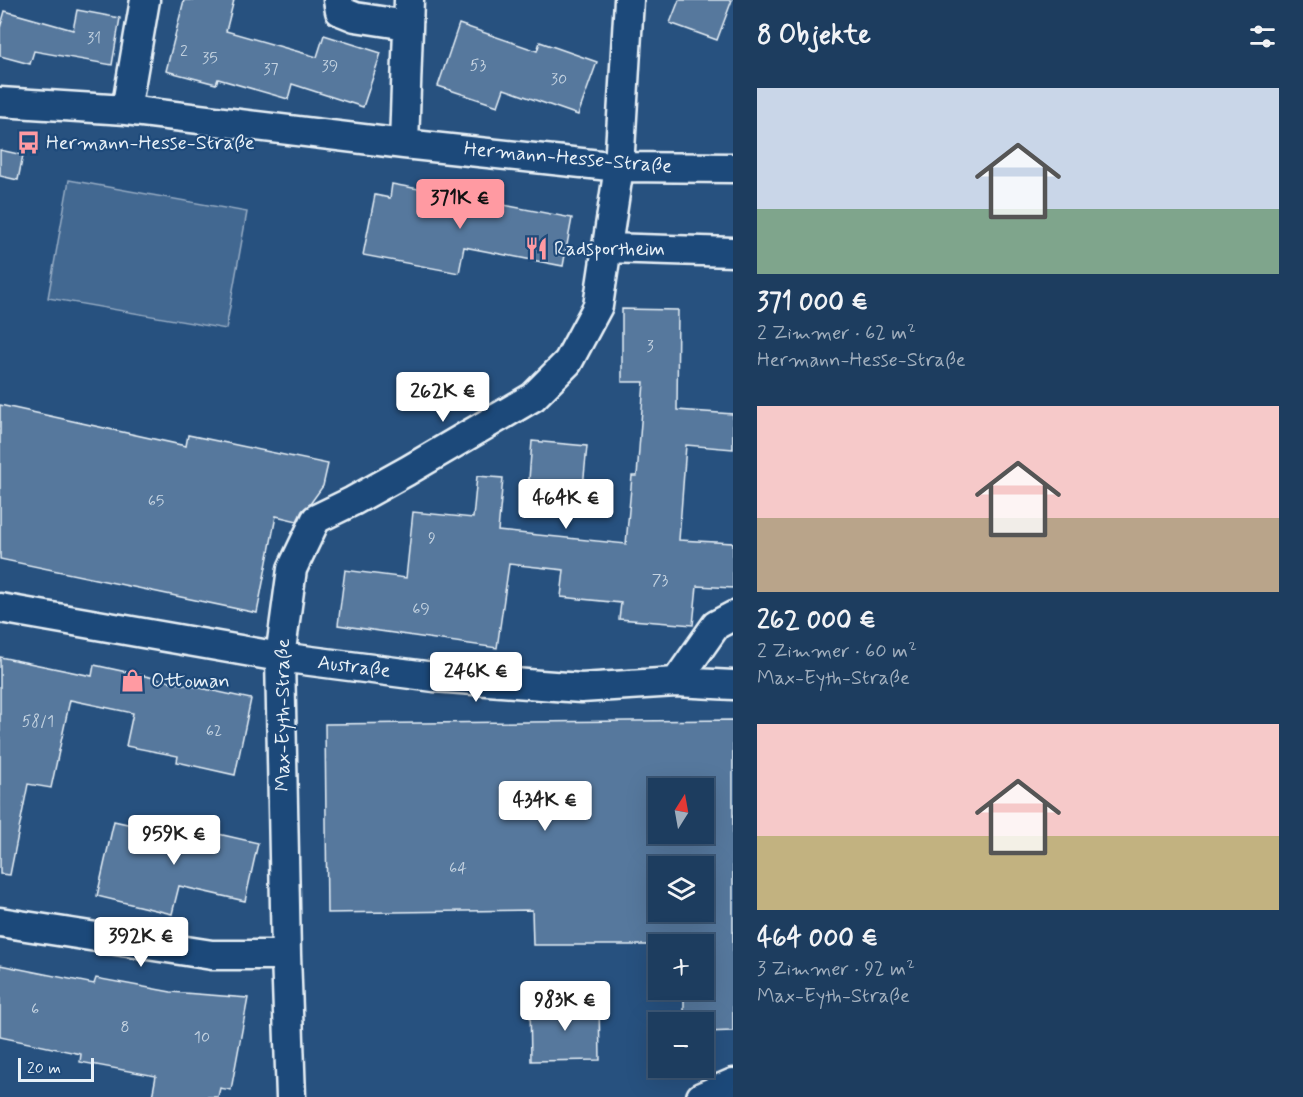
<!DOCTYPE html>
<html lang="de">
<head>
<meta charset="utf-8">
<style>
	body { margin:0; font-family:Mynerve,sans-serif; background:#2a4868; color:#f1f3f6; height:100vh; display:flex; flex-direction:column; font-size:22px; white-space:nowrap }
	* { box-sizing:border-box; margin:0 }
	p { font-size:20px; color:#a0aebd }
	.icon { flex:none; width:33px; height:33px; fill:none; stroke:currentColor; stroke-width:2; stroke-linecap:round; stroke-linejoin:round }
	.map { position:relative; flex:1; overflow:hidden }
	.side { display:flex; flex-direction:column; background:#1d3d5f; width:570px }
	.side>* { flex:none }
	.needle { width:39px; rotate:11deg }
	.tools { position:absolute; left:648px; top:778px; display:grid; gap:12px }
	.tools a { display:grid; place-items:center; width:66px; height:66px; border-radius:0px; background:#1d3d5f; box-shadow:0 6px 24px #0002,0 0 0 2px #3b5674; font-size:30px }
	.scale { position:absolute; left:18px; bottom:15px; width:76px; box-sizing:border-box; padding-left:6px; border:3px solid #e8f1f8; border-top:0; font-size:16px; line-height:21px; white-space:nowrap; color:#e8f1f8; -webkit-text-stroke:4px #1f4a7a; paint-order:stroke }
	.price { position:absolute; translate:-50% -51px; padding:0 14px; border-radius:6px; background:#fff; color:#222; font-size:20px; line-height:39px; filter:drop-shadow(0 2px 3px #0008) }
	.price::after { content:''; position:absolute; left:50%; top:36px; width:18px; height:14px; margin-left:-9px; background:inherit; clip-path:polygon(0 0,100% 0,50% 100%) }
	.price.current { background:#ff9aa2; color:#111 }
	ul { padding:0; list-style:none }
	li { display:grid; align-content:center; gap:12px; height:318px; padding:0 24px }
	li span { display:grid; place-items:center; height:186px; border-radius:0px; color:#555 }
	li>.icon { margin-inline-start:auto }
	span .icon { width:108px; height:108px; fill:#fffc; stroke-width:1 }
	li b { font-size:26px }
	h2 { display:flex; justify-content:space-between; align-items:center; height:72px; padding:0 24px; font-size:26px }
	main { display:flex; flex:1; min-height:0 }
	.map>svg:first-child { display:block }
	.green { fill:#436891; stroke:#96acc4; stroke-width:1.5 }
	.building { fill:#57789d; stroke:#e8f1f8; stroke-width:1.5; fill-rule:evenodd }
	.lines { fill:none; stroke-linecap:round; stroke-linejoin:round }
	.minor-casing { stroke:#e8f1f8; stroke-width:33 }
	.minor { stroke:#1f4a7a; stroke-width:28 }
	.labels { text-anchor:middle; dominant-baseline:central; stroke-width:4.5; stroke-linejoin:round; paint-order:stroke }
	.number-label { font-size:16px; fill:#c4d3e1 }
	.poi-label { font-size:20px; fill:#e8f1f8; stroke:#1f4a7a; text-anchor:start }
	.street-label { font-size:20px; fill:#e8f1f8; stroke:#1f4a7a }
</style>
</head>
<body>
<main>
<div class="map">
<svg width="733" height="1097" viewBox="0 0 733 1097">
	<rect width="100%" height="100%" fill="#27517f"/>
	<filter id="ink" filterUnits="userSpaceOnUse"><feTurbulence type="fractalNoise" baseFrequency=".0167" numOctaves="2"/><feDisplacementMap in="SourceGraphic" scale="12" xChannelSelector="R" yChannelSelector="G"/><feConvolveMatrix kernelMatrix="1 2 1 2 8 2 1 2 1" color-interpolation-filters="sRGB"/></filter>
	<g filter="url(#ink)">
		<path class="green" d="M69,180L247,212L226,329L48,298Z"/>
		<path class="building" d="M184,0H234L226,31L317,57L324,35L381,53L363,107L292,84L288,99L218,79L216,84L166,71Z
			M679,0H732L717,40L670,23Z
			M77,10L120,18L112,65L34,51L30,64L0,56V28L5,11L73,30Z
			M459,24L537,51L540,42L597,62L578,115L504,89L498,106L438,86Z
			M0,150L23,155L18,180L0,176Z
			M392,184L572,218L563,266L464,247L459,273L363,255L375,195L390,198Z
			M622,309L678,310L677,410L733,414V449L686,445L679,540L733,543V588L697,586L693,625L619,619L621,603L561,597L564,570L509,564L497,648L338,625L345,570L406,578L413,512L473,518L477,476L503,478L498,531L626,544L632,476H637L644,382H622Z
			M0,405L186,446L188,435L328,464L323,486L310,504L302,511L297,521L276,516L257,613L0,559Z
			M532,441L587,446L582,497L528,492Z
			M0,657L92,676L94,665L251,699L235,775L177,762L178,756L126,746L133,713L70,700L51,788L28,784L10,875L0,874Z
			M733,720V1031L704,1032V1023H684V990H704V945H533L532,910L327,913L325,724ZM658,789H704V834H658ZM658,867H704V912H658Z
			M114,821L190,838L192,828L258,843L245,901L179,886L172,914L97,896Z
			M0,965L94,984L96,978L171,992L248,998L231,1090L220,1088L218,1097H152L156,1076L80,1062L81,1054L0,1037Z
			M599,1002L600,1060L531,1061L530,1003Z"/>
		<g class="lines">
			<defs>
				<path id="minor" d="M338,0L340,11L355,17L407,25
					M0,102L126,110L404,144L619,167L733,168
					M126,110L145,0
					M404,144L409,0
					M607,248L733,252
					M0,608L280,657L434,677L581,688L676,682L733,685
					M676,682L716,625L733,616
					M0,922L212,955H286
					M291,1097L286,955L280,657L292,569L316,519L353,501L407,471L533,397L568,362L598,306L619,167L629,0
					M701,1097L733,1083"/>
			</defs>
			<use href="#minor" class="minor-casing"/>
			<use href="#minor" class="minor"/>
		</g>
	</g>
	<defs>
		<symbol id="bus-bare" viewBox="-9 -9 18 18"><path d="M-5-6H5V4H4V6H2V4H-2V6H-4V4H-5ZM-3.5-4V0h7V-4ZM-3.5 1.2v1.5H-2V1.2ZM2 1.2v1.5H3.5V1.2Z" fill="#ff9aa2" stroke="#1f4a7a" stroke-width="2.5" paint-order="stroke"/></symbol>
		<symbol id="restaurant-bare" viewBox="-9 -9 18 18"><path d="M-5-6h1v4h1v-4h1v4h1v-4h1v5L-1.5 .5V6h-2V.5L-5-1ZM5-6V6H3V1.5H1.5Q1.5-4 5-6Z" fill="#ff9aa2" stroke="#1f4a7a" stroke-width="2.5" paint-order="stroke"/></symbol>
		<symbol id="shop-bare" viewBox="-9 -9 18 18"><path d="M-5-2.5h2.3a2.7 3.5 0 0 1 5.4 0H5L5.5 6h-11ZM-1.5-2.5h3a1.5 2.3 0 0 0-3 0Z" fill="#ff9aa2" stroke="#1f4a7a" stroke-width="2.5" paint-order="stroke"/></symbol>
	</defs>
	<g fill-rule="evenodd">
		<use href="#bus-bare" x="12" y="126" width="33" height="33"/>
		<use href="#restaurant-bare" x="520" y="232" width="33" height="33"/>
		<use href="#shop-bare" x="116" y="664" width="33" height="33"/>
	</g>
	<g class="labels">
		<g class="number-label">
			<text x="94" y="38">31</text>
			<text x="184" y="51">2</text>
			<text x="210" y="58">35</text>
			<text x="478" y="65">53</text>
			<text x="330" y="66">39</text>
			<text x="271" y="69">37</text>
			<text x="559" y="79">30</text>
			<text x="650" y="346">3</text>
			<text x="156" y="501">65</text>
			<text x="432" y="538">9</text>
			<text x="660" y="580">73</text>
			<text x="421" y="609">69</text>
			<text x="38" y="721">58/1</text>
			<text x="214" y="731">62</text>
			<text x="458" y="868">64</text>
			<text x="35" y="1009">6</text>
			<text x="125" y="1027">8</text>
			<text x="202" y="1037">10</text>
		</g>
		<g class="poi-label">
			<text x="46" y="143">Hermann-Hesse-Straße</text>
			<text x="554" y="249">Radsportheim</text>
			<text x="151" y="681">Ottoman</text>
		</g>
		<g class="street-label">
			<text transform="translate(568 158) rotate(5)">Hermann-Hesse-Straße</text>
			<text transform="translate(354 667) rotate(7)">Austraße</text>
			<text transform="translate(283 715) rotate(-90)">Max-Eyth-Straße</text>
		</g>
	</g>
</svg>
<div class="tools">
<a><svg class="needle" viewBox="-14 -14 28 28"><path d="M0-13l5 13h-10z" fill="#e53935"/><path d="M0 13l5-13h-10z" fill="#a0aebd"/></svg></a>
<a><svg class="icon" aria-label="layers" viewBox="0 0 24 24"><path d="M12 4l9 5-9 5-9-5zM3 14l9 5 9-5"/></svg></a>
<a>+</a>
<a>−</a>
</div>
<div class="scale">20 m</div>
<b class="price current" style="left:460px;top:230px">371K €</b>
<b class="price" style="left:443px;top:423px">262K €</b>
<b class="price" style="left:566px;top:530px">464K €</b>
<b class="price" style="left:476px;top:703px">246K €</b>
<b class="price" style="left:545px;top:832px">434K €</b>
<b class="price" style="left:174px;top:866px">959K €</b>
<b class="price" style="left:141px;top:968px">392K €</b>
<b class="price" style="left:565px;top:1032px">983K €</b>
</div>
<section class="side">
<h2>8 Objekte<svg class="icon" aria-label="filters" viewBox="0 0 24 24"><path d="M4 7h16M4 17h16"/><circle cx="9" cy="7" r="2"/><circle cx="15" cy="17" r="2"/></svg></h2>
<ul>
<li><span style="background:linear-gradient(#c9d6e8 65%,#7fa58c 0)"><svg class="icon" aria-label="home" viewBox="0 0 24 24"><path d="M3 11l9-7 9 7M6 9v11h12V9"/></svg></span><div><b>371 000 €</b><p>2 Zimmer · 62 m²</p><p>Hermann-Hesse-Straße</p></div></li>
<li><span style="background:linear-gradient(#f6c9c9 60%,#b9a48a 0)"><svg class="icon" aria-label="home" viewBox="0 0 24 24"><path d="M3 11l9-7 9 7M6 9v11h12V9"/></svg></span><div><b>262 000 €</b><p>2 Zimmer · 60 m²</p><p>Max-Eyth-Straße</p></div></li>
<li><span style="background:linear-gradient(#f6c9c9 60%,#c2b280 0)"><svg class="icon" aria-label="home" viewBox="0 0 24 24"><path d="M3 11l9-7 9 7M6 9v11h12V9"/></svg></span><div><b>464 000 €</b><p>3 Zimmer · 92 m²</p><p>Max-Eyth-Straße</p></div></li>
</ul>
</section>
</main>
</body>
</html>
